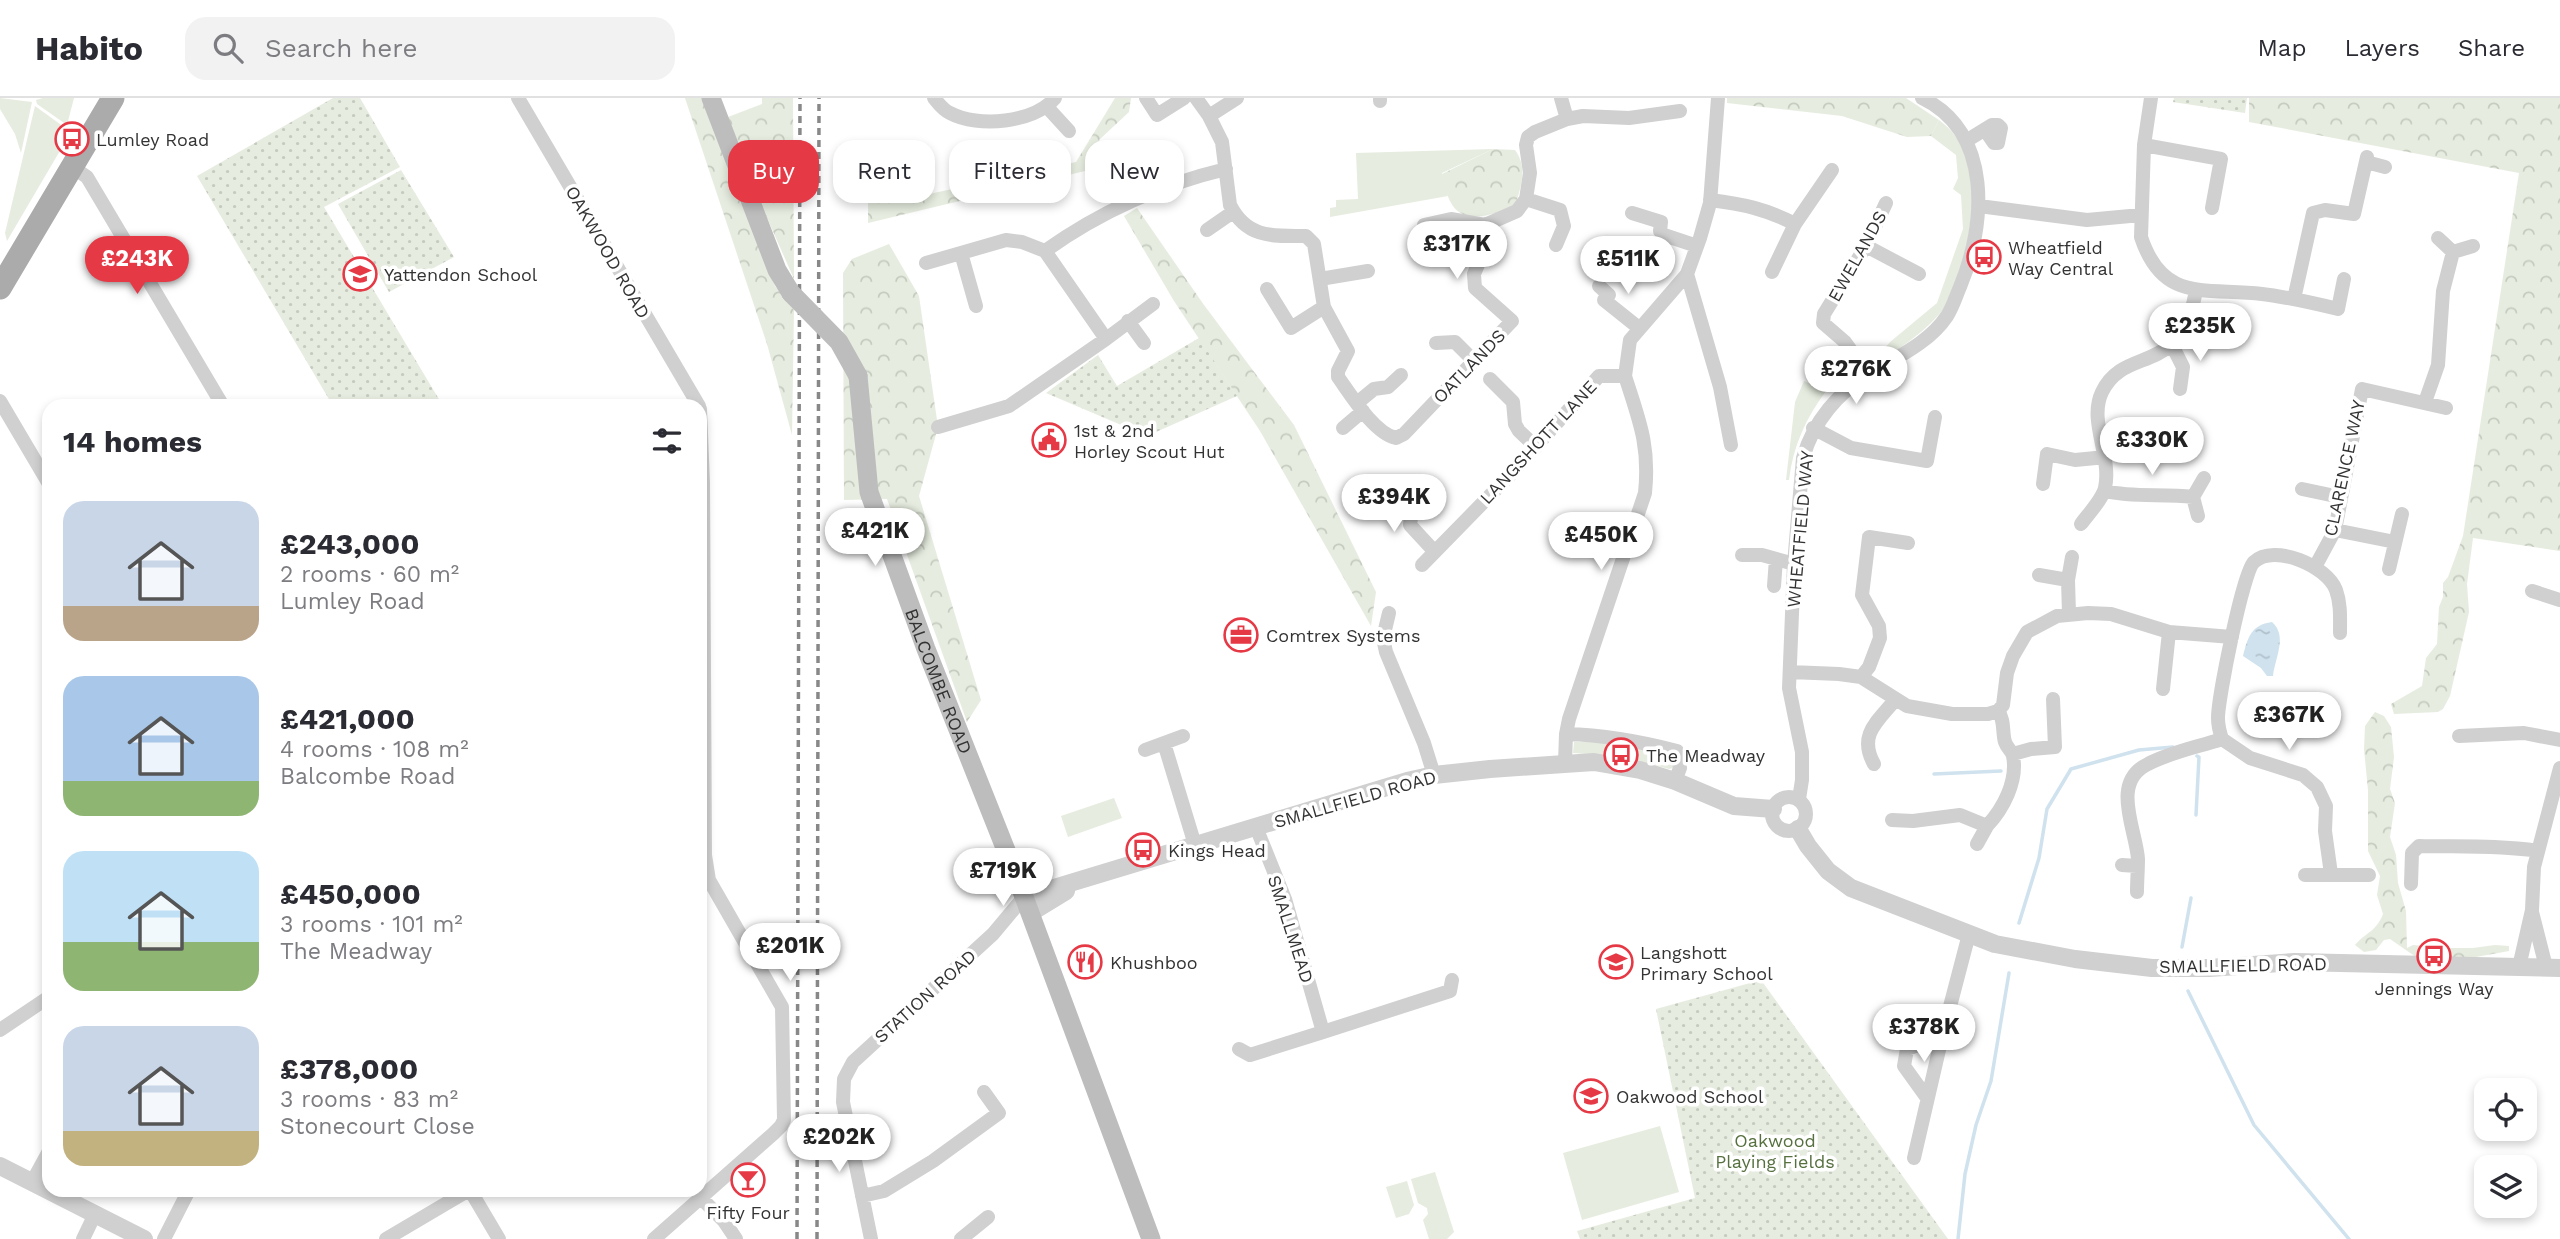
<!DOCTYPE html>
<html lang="en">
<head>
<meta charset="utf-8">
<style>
	body { margin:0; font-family:"Work Sans",sans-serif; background:#f2f2f3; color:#2b2b33; height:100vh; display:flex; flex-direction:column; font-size:26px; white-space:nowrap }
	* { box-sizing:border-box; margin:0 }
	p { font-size:23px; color:#7c7c81 }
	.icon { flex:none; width:38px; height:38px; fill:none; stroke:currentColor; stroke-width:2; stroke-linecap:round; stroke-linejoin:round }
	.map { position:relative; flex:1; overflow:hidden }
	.side { position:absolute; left:42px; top:301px; width:665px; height:798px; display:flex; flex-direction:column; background:#fff; border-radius:21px; box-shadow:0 4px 10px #0003 }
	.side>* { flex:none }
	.guide { position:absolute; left:728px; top:42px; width:665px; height:63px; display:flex; gap:14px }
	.fabs { position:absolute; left:2474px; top:980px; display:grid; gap:14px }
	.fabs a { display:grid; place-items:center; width:63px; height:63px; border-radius:14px; background:#fff; box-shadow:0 4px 10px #0003; font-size:35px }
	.price { position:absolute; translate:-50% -60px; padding:0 16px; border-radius:24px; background:#fff; color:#222; font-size:23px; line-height:46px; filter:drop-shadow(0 2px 4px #0008) }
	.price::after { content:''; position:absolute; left:50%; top:42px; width:21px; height:16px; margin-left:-10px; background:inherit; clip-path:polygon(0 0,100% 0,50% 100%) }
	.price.current { background:#e63946; color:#fff }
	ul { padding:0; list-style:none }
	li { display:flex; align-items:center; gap:21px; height:175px; padding:0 21px }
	li span { display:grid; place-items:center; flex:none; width:196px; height:140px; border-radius:21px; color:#555 }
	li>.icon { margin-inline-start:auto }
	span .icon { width:84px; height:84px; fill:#fffc; stroke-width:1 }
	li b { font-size:30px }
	h2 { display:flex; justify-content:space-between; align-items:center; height:84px; padding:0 21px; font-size:30px }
	.pill { padding:0 24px; border-radius:21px; background:#fff; box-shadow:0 4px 10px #0003; font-size:24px; line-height:63px }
	.pill.current { background:#e63946; color:#fff }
	header { display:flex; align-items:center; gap:42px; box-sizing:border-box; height:98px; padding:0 35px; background:#fff; border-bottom:2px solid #e1e1e2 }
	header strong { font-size:33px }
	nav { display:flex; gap:38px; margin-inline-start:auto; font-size:24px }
	.search { width:490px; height:63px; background:#f2f2f3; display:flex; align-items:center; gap:18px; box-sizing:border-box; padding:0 24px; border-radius:21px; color:#7c7c81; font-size:26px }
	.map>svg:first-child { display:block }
	.green { fill:#e6ecdf }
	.forest { fill:url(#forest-crowns) }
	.park { fill:url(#park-dots) }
	.water { fill:url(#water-ripples) }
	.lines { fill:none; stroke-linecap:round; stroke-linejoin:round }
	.stream { stroke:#cfe2ee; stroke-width:3.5 }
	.minor { stroke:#d0d0d0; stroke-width:14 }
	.tertiary { stroke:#d0d0d0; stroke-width:18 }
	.secondary { stroke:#bdbdbd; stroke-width:19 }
	.primary { stroke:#ababab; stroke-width:23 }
	.rail { stroke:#888; stroke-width:3.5; stroke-dasharray:7 5; stroke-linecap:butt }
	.secondary-bridge { stroke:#bdbdbd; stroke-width:19 }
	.labels { text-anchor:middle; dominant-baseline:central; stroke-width:7; stroke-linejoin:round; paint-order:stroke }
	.poi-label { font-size:18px; fill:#333; stroke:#fff; text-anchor:start }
	.street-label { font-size:18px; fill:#333; stroke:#fff }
	.park-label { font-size:18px; fill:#56703f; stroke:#fff }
</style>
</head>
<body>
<header>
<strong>Habito</strong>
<div class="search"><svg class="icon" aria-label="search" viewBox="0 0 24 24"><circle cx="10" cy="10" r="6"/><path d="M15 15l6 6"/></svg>Search here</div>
<nav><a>Map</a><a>Layers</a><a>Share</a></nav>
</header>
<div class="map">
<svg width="2560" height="1141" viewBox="0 0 2560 1141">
	<defs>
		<pattern id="forest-crowns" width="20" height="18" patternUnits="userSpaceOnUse" patternTransform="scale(1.75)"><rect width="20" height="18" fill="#e6ecdf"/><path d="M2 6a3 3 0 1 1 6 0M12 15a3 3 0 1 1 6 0" fill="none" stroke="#c6cbc0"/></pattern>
		<pattern id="park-dots" width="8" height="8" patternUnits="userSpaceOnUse" patternTransform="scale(1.75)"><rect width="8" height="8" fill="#e6ecdf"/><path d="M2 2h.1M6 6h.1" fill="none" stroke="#c6cbc0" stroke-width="1.8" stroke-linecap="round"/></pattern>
		<pattern id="water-ripples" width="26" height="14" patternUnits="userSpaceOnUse" patternTransform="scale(1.75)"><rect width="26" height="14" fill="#cfe2ee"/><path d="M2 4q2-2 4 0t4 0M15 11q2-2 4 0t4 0" fill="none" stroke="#b2c2cd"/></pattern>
	</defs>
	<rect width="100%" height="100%" fill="#fff"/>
	<path class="green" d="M0,0L32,4L21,55L15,36L0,11Z
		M43,0H74L67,27L37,6L36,2Z
		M35,8L71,34L7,143L5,135Z
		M1939,22C1981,53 1975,105 1966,150C1963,167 1959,186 1950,201C1937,224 1909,245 1887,258L1880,256L1890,244L1937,205L1963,131L1961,97L1953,91L1958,80L1956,57L1931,38Z
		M1493,51L1442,75L1448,98L1330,119V110L1336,109V102L1358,101L1356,55Z
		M1804,283L1826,293C1806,320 1793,348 1789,382H1786L1795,304Z
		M1574,644H1598L1672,657L1675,663L1673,670L1669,671L1619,658L1573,655Z
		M1114,700L1122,720L1068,739L1061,718Z
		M1660,1028L1679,1094L1582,1122L1563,1055Z
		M1435,1074L1454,1134L1447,1141H1429L1423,1122L1428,1116L1427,1110L1418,1105L1411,1081Z
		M1407,1083L1414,1107L1409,1116L1396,1120L1386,1089Z"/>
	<path class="forest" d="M685,0H705L775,188L794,212L792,337L767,246Z
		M762,0H793L794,181L764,113L728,19L762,6Z
		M1115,0H1131L1129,14L1099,42L1130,91L1112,101L1085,73L868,125V99L920,98L1076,64Z
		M1727,0H1906L1939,22L1931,38L1907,39L1842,18L1727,5Z
		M2249,0H2560V453L2473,440L2467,486L2469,514L2450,598L2443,611L2438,614L2394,616L2391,606L2422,588L2426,560L2437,546L2439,509L2443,499V485L2448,479L2463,438L2519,75L2249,24Z
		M1493,51L1515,52C1528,69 1521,89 1515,108C1495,116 1462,129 1450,103C1446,95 1444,84 1442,76Z
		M1137,110L1204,207L1294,327L1376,494L1371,528L1260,333L1174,203L1124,118Z
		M889,146L919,198L938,329L919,398L981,602L967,624L887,401L844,402L843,175L852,161Z
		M2375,614L2384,618L2391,629L2394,659L2390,691L2395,705L2390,739L2396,757L2398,785L2406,813L2407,850L2413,847L2449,850H2473L2495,847L2509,848V853L2476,859H2416L2390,841L2384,842L2376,852L2364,854L2355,847C2366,834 2376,834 2383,816L2377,797L2380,778L2368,753V692L2364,651L2365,628Z"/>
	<path class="park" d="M333,0H360L400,69L324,109L443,308H333L197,78Z
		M2174,0H2247L2245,15L2173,4Z
		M401,72L454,159L389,194L338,106Z
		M1199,240L1237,298L1147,338L1046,295L1098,257L1117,288Z
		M1761,882L1948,1141H1580L1577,1133L1695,1100L1656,911Z"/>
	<path class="water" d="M2272,524C2288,538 2275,560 2273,578H2267L2261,570L2243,558C2248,539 2251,527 2272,524Z"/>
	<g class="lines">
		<path class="stream" d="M1934,676L2001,673
			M2196,717L2199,659L2197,658
			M2019,825L2039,760L2047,711L2071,671L2139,652L2173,649
			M2182,849L2191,800
			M2188,893L2254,1027L2349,1141
			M1958,1141L1965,1076L1976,1027L1991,983L2009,875"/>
		<path class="minor" d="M518,0L699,308
			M934,0C939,6 943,12 950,15C978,30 1034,25 1055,0
			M1146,0L1157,17L1184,0
			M1196,0L1209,18L1222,44L1230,107C1247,141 1274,138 1306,138L1314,146L1324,209L1348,253L1338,273V279C1351,297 1374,335 1396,340L1404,336L1512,223L1475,190L1474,176L1483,155L1485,127
			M1380,0V3
			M1561,0L1567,21
			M2151,0L2144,47L2141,139C2163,206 2207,189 2262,196C2288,199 2313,205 2338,211L2344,181
			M1047,9L1069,33
			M1209,18L1237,0
			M1966,43L1992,27H1998L2001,30L1998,45H1994L1985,32
			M2144,47L2221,61L2212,110
			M2366,64L2385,69
			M71,68L87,79L223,308
			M1526,101L1560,112L1564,128L1556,147
			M1710,102C1743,106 1766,111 1795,126
			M1979,108L2087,122L2141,117
			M1632,115L1661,124L1660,133L1664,137L1697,148
			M1424,127L1451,121L1485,127L1517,113L1526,101L1530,75L1526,47L1528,39L1535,34L1567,21L1583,18L1629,20L1680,13
			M1207,132L1233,114
			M1866,148L1919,176
			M1045,153C1101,113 1159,87 1226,71
			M2453,154L2473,148
			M926,165L961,155
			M1772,174L1795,126L1832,72
			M1687,176L1720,289L1731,347
			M1320,181L1368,173
			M1599,188L1609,197L1604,202L1639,230
			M1267,191L1291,230L1324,209
			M2294,201L2313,115L2325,112L2354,116L2367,59
			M1128,223L1144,245
			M1106,241L1153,206
			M1436,245L1455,244L1474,263
			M2172,247L2183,269L2180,291
			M1868,276L1845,244L1823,225L1824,216L1866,148L1886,105
			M1490,281L1513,304L1515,326L1519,333L1536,349
			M0,303L49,386
			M2425,304L2438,267L2443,193L2453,154L2438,140
			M1357,305L1374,291L1388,289L1401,277
			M700,311L703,385L705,757
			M938,329L1009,308L1106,241L1045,153L1022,144L1006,142L961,155L976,208
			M1343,330L1363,313
			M1813,330L1851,350L1927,363L1935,319
			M2043,386L2047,356L2075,362L2106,359
			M1390,390L1412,412L1410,427L1434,453
			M2302,391L2340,399
			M2105,393C2134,400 2163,395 2193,399
			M2198,418L2193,399L2204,380
			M2081,426C2089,415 2102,402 2105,390C2112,358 2088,323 2102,294C2118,261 2149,267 2172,246C2188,233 2192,211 2196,193
			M2335,432L2395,444
			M1742,457H1762L1794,466
			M1422,467L1511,376L1599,278H1625L1630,242L1687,176L1700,140L1710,105L1718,0
			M2315,469L2335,432L2362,291L2446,310
			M2389,471L2402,416
			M2039,477L2068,482
			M1774,488L1776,461
			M2532,493L2560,502
			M1389,515L1383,540L1386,554L1424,645L1434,677
			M2069,516L2068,482L2072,459
			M1790,574L1839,576L1861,579L1907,608L1952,616H1988L1998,613L2003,607L2007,575L2013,558L2027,534L2057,518L2088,515L2111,516L2169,534L2232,539
			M1861,579L1869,569L1880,540L1879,528L1862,497L1869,439L1908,445
			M2163,591L2169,534
			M1566,636C1604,637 1639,643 1677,653L1680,670L1675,683
			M2459,638L2524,635L2560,642
			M1164,645L1195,747
			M1145,652L1183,638
			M2013,656L2031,651L2055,649L2053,601
			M1565,665L1566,636L1569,621L1645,395C1650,347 1639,322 1625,278
			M1874,666C1858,637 1877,624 1895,602
			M1772 716a17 17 0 1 1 34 0a17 17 0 1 1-34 0Z
			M1799,701L1802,682V654L1789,590L1794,466L1803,360C1813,324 1838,294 1871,275C1897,259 1929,245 1947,218C1953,209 1956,198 1960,189C1986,127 1993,34 1922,0
			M1892,722L1913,723L1960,717L1987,728C2003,711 2018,683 2013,658C2012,653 2007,650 2005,644C2002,634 2005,622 1998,613
			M1256,729L1285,801L1323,934L1450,893L1452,882
			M1977,746L1987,728
			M2122,767L2137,768
			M2331,776L2325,733L2326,708L2317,689L2303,677L2250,660L2222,641C2220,635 2218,627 2218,620C2218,601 2243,473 2254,464C2274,445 2327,468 2336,492C2341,506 2340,520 2340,535
			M2305,777H2369
			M2411,786L2412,755L2419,748C2458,749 2498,747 2538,753
			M2137,794C2137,783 2138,772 2138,761C2136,731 2110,684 2148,666C2171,654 2198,649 2222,641
			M2532,814L2546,869
			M2519,869L2532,812L2534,769L2560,670
			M0,932L49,899
			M1239,951L1250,957L1323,934
			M1927,1000L1904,968L1907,951L1942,939
			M1914,1060L1942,939L1969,836
			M32,1084L49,1053
			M470,1092L499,1141
			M862,1098L884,1093L933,1063L999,1015L984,994
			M701,1100L724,1123L736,1141
			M83,1141L95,1116
			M164,1141L189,1092
			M386,1141L469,1092
			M654,1141L773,1036L781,1028L784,1022L782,909L709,782L705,757L700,756
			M871,1141L843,1004L844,981L853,964L993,836L1024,799
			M961,1141L988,1119"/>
		<path class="tertiary" d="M1798,731L1808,748L1828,773L1851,790L1995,846L2075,861L2152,870H2209L2295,864L2560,870
			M1024,799L1407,683L1434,677L1490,671L1594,664L1640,672L1675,683L1734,708L1773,711
			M1030,815L1066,793
			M0,1068L144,1141"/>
		<g class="secondary">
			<path d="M711,0L777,172L791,195"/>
			<path id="s1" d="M858,278L869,394L926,551L1017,780L1151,1141"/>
		</g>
		<path class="primary" d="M0,190L113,0"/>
		<path class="rail" d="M797,1141L800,0
			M817,1141L819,0"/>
		<path class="secondary-bridge" d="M791,195L839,244L858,278"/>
	</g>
	<defs>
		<symbol id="bus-ring" viewBox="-11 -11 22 22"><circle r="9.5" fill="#fff" stroke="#e63946" stroke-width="1.5"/><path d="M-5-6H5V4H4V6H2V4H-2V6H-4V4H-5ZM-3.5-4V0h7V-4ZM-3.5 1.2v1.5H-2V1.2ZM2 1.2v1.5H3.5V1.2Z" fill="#e63946"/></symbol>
		<symbol id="school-ring" viewBox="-11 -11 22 22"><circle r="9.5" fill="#fff" stroke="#e63946" stroke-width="1.5"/><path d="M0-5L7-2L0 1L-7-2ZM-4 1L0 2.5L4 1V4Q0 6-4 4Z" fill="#e63946"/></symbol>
		<symbol id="civic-ring" viewBox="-11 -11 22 22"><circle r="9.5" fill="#fff" stroke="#e63946" stroke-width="1.5"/><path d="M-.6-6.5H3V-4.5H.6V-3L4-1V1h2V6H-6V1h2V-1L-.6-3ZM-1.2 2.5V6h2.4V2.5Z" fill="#e63946"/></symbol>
		<symbol id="office-ring" viewBox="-11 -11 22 22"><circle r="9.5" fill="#fff" stroke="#e63946" stroke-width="1.5"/><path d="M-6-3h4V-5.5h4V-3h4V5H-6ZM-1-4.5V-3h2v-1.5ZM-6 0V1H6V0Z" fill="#e63946"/></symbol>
		<symbol id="restaurant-ring" viewBox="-11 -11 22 22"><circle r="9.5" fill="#fff" stroke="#e63946" stroke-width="1.5"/><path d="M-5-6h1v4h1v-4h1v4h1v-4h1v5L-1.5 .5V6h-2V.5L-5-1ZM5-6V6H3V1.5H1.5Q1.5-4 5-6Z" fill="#e63946"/></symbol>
		<symbol id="bar-ring" viewBox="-11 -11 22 22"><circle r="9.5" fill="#fff" stroke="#e63946" stroke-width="1.5"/><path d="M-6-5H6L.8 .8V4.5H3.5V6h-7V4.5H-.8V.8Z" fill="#e63946"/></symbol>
	</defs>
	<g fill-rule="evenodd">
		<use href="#bus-ring" x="53" y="22" width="38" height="38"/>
		<use href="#bus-ring" x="1965" y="140" width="38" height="38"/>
		<use href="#school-ring" x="341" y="157" width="38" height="38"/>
		<use href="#civic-ring" x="1030" y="323" width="38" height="38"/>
		<use href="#office-ring" x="1222" y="518" width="38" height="38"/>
		<use href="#bus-ring" x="1602" y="638" width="38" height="38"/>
		<use href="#bus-ring" x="1124" y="733" width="38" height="38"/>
		<use href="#bus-ring" x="2415" y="839" width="38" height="38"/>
		<use href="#restaurant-ring" x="1066" y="845" width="38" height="38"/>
		<use href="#school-ring" x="1597" y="845" width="38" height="38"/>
		<use href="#school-ring" x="1572" y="979" width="38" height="38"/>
		<use href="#bar-ring" x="729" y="1063" width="38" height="38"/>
	</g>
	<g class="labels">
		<g class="poi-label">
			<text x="96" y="41">Lumley Road</text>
			<text x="2008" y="149">Wheatfield<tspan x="2008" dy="21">Way Central</tspan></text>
			<text x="384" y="176">Yattendon School</text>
			<text x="1074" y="332">1st &amp; 2nd<tspan x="1074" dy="21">Horley Scout Hut</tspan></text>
			<text x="1266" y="537">Comtrex Systems</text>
			<text x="1646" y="657">The Meadway</text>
			<text x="1168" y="752">Kings Head</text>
			<text x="1640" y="854">Langshott<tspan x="1640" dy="21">Primary School</tspan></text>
			<text x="1110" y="864">Khushboo</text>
			<text x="2434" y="890" text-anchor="middle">Jennings Way</text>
			<text x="1616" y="998">Oakwood School</text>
			<text x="748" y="1114" text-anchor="middle">Fifty Four</text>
		</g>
		<g class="street-label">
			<text transform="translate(608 154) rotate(60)">OAKWOOD ROAD</text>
			<text transform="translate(1857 158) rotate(-61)">EWELANDS</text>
			<text transform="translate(1469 268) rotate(-46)">OATLANDS</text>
			<text transform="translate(1538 344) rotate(-47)">LANGSHOTT LANE</text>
			<text transform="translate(2344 370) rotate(-78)">CLARENCE WAY</text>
			<text transform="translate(1800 431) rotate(-85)">WHEATFIELD WAY</text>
			<text stroke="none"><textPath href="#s1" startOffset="318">BALCOMBE ROAD</textPath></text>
			<text transform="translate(1355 701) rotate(-16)">SMALLFIELD ROAD</text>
			<text transform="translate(1291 831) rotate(72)">SMALLMEAD</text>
			<text transform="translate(2243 867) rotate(-1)">SMALLFIELD ROAD</text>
			<text transform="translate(925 898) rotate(-42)">STATION ROAD</text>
		</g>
		<g class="park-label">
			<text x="1775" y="1042">Oakwood<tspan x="1775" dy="21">Playing Fields</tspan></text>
		</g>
	</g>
</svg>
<div class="fabs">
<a><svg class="icon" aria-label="locate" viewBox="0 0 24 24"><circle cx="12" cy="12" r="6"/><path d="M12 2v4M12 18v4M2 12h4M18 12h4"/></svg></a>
<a><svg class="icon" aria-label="layers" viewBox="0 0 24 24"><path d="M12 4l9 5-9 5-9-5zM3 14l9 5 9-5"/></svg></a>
</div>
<b class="price" style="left:1457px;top:183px">£317K</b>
<b class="price current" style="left:137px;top:198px">£243K</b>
<b class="price" style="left:1628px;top:198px">£511K</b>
<b class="price" style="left:2200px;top:265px">£235K</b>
<b class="price" style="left:1856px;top:308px">£276K</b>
<b class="price" style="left:2152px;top:379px">£330K</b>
<b class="price" style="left:1394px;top:436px">£394K</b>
<b class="price" style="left:875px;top:470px">£421K</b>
<b class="price" style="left:1601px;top:474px">£450K</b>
<b class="price" style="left:2289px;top:654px">£367K</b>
<b class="price" style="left:1003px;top:810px">£719K</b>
<b class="price" style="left:790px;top:885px">£201K</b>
<b class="price" style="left:1924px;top:966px">£378K</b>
<b class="price" style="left:839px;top:1076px">£202K</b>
<div class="guide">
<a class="pill current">Buy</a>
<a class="pill">Rent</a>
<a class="pill">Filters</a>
<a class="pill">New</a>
</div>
<section class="side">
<h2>14 homes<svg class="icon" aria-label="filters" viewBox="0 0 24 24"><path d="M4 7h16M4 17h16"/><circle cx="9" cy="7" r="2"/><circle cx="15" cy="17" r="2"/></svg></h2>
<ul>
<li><span style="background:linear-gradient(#c9d6e8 75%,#b9a48a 0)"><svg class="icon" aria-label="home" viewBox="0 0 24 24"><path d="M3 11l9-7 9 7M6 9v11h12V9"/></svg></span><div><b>£243,000</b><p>2 rooms · 60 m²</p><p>Lumley Road</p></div></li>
<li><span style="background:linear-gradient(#a9c7e8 75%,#8fb573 0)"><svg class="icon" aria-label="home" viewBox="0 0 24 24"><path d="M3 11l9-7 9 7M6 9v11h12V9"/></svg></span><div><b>£421,000</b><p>4 rooms · 108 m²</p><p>Balcombe Road</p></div></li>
<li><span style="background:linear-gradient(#bfe0f5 65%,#8fb573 0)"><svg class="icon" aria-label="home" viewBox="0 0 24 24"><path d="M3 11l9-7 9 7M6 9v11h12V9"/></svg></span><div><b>£450,000</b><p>3 rooms · 101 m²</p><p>The Meadway</p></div></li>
<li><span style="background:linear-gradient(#c9d6e8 75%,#c2b280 0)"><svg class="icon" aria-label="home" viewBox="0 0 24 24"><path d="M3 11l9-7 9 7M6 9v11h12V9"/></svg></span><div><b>£378,000</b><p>3 rooms · 83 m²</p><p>Stonecourt Close</p></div></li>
</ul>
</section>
</div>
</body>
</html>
